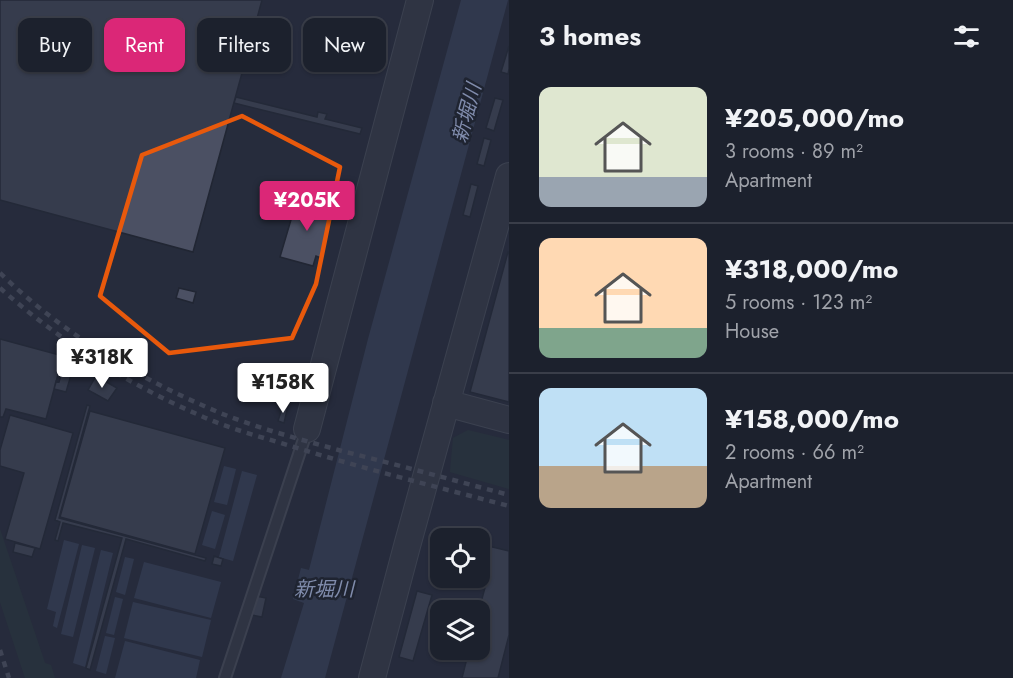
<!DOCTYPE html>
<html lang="en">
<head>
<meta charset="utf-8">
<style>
	body { margin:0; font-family:Jost,"Noto Sans JP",sans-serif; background:#252935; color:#f1f3f6; height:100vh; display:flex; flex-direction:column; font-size:22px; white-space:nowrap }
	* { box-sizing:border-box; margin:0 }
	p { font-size:20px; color:#a0a3aa }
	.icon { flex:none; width:33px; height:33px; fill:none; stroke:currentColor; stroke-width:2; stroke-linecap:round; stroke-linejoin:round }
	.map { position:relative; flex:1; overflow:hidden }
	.drawer { display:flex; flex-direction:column; background:#1c212d; width:504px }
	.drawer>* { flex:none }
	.hud { position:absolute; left:18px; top:18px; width:400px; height:54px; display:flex; gap:12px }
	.fabs { position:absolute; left:430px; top:528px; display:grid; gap:12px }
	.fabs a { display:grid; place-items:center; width:60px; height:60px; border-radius:12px; background:#1c212d; box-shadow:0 2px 4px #0004,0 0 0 2px #3a3e49; font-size:30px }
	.price { position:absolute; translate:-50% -51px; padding:0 14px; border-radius:6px; background:#fff; color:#222; font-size:20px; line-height:39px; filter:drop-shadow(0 2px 3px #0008) }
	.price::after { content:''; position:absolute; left:50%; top:36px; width:18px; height:14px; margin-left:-9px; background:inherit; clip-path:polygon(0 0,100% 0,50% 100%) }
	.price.active { background:#db2777; color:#fff }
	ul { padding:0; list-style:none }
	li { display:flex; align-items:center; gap:18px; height:150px; padding:0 30px }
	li+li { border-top:2px solid #3a3e49 }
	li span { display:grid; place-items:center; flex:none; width:168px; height:120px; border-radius:12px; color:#555 }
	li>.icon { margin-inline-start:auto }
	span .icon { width:72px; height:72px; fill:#fffc; stroke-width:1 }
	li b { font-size:26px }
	h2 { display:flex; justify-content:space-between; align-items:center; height:72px; padding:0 30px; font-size:26px }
	.tag { padding:0 21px; border-radius:12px; background:#1c212d; box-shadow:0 2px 4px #0004,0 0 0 2px #3a3e49; font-size:21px; line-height:54px }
	.tag.active { background:#db2777; color:#fff }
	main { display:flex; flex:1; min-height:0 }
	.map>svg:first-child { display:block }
	.green { fill:#29393e }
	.water { fill:#3d4763 }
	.building { fill:#4b5063; stroke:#212633; stroke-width:1.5 }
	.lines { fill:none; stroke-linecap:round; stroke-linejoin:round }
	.service-casing { stroke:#555a67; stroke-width:14 }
	.tertiary-casing { stroke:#555a67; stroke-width:28 }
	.service { stroke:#3a3f4c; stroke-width:10 }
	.tertiary { stroke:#3a3f4c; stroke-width:26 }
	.rail { stroke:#5d6273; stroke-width:4.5; stroke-dasharray:6 6; stroke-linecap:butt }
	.marked { fill:none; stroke:#e8590c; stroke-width:4.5; stroke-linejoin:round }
	.labels { text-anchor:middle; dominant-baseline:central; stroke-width:5; stroke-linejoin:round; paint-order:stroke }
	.water-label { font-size:20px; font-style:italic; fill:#808cac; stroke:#1f2431 }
</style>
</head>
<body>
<main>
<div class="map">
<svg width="509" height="678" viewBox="0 0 509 678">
	<rect width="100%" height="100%" fill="#262c3c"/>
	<path class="green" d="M468,430L509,440V489L450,472L453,438Z
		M0,529L45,663L51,665L55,678H25L0,602Z"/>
	<path class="water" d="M461,0H508L325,678H281L304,603L293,599L301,568L309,570L368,339Z
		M224,466L236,469L227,505L214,502Z
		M242,471L257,475L233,561L219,557Z
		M212,511L225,515L215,549L202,545Z
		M64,540L79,544L57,628L53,626L56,612L47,609Z
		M82,545L95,548L73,637L61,634Z
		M101,550L113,553L85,667L73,663Z
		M125,557L134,559L125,595L116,592Z
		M144,562L221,582L211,618L134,598Z
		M115,597L123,599L114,635L106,633Z
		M133,602L211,620L202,657L124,638Z
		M105,636L115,638L106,674L96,671Z
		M125,641L200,660L196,678H115Z"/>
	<path class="building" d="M0,0H262L193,252L0,200Z
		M509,46V69L508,74L501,72Z
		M236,97L317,117L318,112L327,114L325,119L362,128L360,134L234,103Z
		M495,98L503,100L494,131L486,128Z
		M484,138L491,140L484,166L477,164Z
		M471,184L478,186L470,217L463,215Z
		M298,196L312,200L311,203L335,210L321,258L316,256L313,266L280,257Z
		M508,252H509V402L470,392Z
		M179,288L196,292L193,303L176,298Z
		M0,339L63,356L46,419L6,409L3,417H0Z
		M62,372L71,375L66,392L54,389L56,381L59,382Z
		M96,376L117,388L108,401L88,390Z
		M87,405L90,406L59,518L206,558L205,561L126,539L90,670L86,668L122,538L63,523L58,541L55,540L60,522L55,520Z
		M283,405L288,406L284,423L278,421Z
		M90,411L225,448L195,554L60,517Z
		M10,415L73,433L40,549L5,539L24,473L0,466V450Z
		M440,533L460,538H441V553L434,551Z
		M15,543L35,548L32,557L13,552Z
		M480,544L509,551V635L498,678H462L469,650H480L479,610L491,565L480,563Z
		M214,556L223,559L221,566L212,564Z
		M417,591L432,595L413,661L399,657Z
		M256,596L266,598L262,617L252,615Z"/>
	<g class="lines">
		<defs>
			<path id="service" d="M225,678L307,430"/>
			<path id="tertiary" d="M446,403L509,420
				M307,429L420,0
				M372,678L407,546L509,176"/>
		</defs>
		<use href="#service" class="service-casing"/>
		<use href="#tertiary" class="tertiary-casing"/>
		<use href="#service" class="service"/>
		<use href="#tertiary" class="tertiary"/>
		<path class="rail" d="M0,273C59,330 129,373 204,406C248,426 296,438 342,451C398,465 453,480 509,495
			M0,288C59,340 127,384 199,415C229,429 262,437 294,447C365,469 437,487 509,506
			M0,650L9,678"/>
	</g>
	<path d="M0 0H509V678H0ZM242,116L340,167L316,284L292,338L169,353L100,296L142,155Z" fill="#262c3c" fill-opacity=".55" fill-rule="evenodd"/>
	<path class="marked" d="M242,116L340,167L316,284L292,338L169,353L100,296L142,155Z"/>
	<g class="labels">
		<g class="water-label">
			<text transform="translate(467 113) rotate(-75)">新堀川</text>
			<text x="324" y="589">新堀川</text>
		</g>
	</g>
</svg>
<div class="fabs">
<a><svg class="icon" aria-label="locate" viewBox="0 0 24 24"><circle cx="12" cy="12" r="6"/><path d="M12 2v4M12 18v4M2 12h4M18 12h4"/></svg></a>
<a><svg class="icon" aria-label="layers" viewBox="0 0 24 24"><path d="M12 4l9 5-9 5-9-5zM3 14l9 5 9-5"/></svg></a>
</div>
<b class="price active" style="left:307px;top:232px">¥205K</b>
<b class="price" style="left:102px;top:389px">¥318K</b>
<b class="price" style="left:283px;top:414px">¥158K</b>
<div class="hud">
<a class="tag">Buy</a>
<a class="tag active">Rent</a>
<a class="tag">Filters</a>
<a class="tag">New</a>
</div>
</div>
<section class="drawer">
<h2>3 homes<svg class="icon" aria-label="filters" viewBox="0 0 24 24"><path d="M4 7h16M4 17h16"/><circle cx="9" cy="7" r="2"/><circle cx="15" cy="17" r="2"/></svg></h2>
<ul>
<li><span style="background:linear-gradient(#dfe7d0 75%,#9aa5b1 0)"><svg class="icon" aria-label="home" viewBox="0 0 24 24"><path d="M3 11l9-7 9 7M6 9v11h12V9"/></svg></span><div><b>¥205,000/mo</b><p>3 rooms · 89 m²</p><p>Apartment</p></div></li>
<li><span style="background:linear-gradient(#ffd9b3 75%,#7fa58c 0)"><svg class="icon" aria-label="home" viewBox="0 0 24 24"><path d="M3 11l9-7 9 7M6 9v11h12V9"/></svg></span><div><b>¥318,000/mo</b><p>5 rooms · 123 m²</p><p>House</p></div></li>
<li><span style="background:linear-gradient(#bfe0f5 65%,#b9a48a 0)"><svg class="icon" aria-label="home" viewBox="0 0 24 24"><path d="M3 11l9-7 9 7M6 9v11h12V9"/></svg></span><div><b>¥158,000/mo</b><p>2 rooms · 66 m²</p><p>Apartment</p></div></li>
</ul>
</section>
</main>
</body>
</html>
